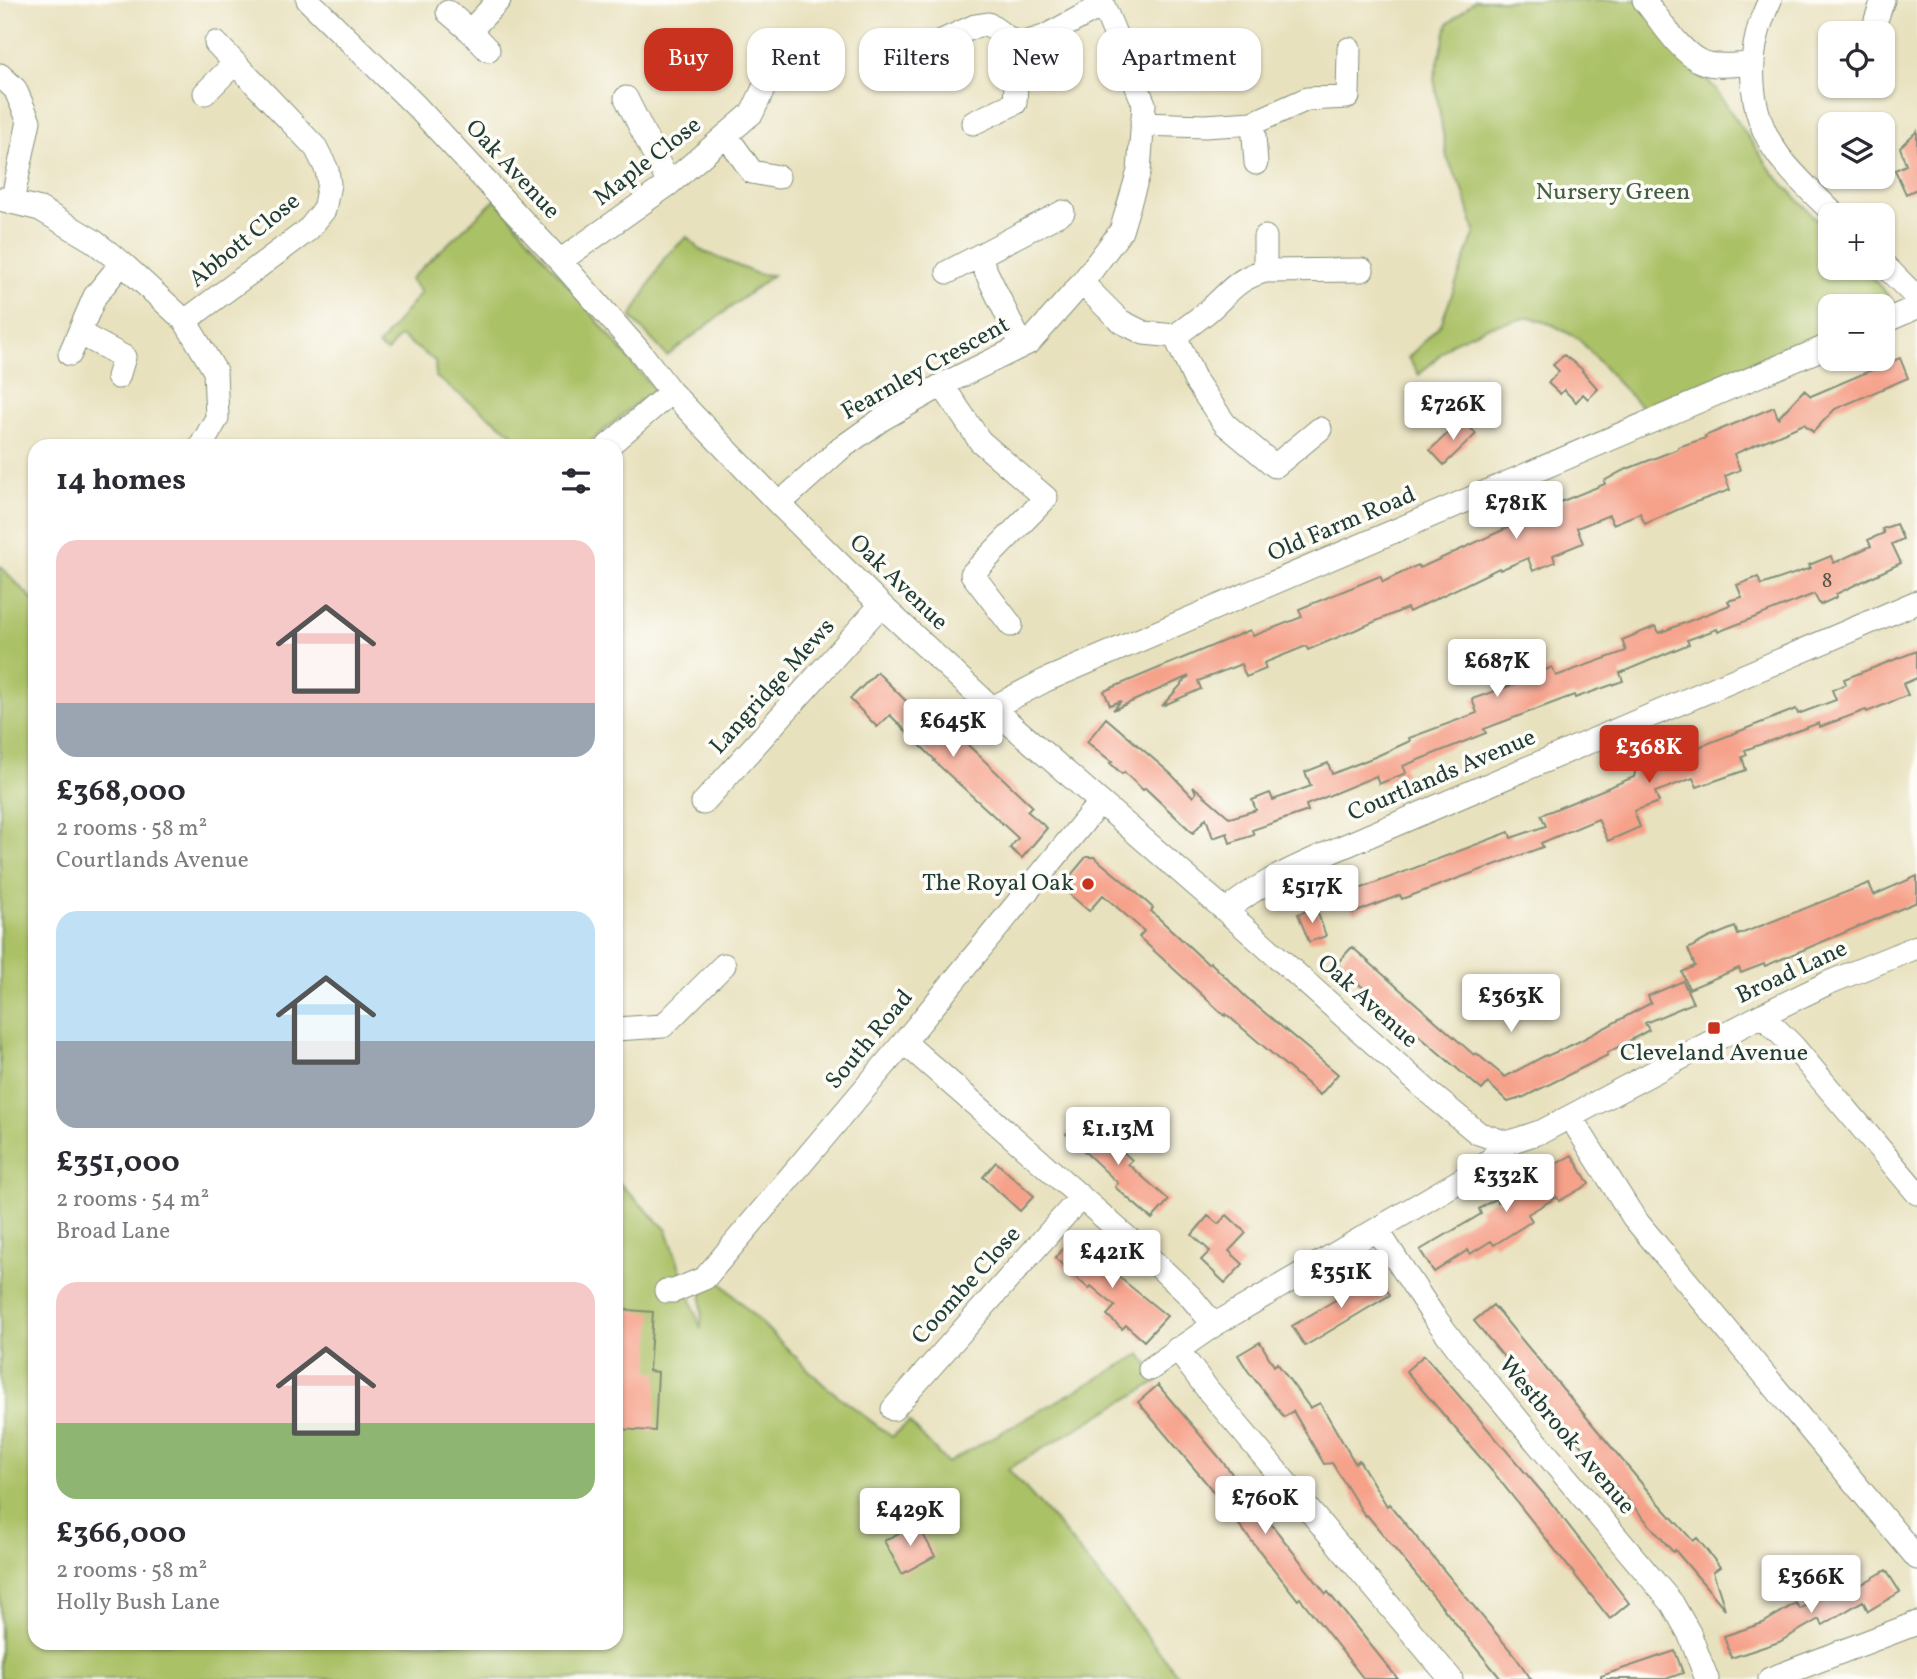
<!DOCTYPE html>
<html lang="en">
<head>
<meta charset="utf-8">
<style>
	body { margin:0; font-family:Vollkorn,serif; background:#f2f2f3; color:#2b2b33; height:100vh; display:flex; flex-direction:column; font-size:26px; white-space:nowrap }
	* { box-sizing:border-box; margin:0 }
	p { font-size:23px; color:#7c7c81 }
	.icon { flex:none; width:38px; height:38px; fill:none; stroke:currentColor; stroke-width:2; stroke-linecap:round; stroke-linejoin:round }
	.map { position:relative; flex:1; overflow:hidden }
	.side { position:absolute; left:28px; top:439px; width:595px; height:1211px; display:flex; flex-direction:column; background:#fff; border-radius:21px; box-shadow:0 2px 5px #0004 }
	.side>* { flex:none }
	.guide { position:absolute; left:644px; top:28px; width:665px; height:63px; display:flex; gap:14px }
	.controls { position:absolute; left:1818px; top:21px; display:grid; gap:14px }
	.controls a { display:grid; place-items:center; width:77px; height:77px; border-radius:14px; background:#fff; box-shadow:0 2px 5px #0004; font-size:35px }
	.price { position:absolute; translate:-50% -60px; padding:0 16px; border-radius:7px; background:#fff; color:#222; font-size:23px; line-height:46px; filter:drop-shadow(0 2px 4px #0008) }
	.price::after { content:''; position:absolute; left:50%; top:42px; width:21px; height:16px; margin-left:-10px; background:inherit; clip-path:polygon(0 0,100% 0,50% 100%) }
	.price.active { background:#c8321e; color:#fff }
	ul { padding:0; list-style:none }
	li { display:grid; align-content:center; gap:14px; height:371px; padding:0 28px }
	li span { display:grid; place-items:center; height:217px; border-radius:21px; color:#555 }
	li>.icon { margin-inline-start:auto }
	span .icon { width:126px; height:126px; fill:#fffc; stroke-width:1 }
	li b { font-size:30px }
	h2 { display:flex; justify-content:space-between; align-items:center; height:84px; padding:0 28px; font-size:30px }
	.tag { padding:0 24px; border-radius:21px; background:#fff; box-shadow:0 2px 5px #0004; font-size:24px; line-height:63px }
	.tag.active { background:#c8321e; color:#fff }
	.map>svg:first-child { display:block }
	.green { fill:#abc166; stroke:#657f4d; stroke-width:2 }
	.building { fill:#f6a18a }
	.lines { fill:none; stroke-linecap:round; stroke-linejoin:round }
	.minor-casing { stroke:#848f79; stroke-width:25 }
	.minor { stroke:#fff; stroke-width:23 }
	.poi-dot { fill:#c8321e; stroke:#fdfcf7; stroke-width:2.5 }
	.labels { text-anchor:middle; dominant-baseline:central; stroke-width:7; stroke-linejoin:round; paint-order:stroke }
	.number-label { font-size:21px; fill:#55564a }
	.street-label { font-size:24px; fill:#1f3d34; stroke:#fdfcf7 }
	.park-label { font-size:24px; fill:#425e40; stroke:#fdfcf7 }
	.poi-label { font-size:24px; fill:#1f3d34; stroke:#fdfcf7; text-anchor:end }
</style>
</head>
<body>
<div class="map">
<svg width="1917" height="1679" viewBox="0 0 1917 1679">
	<rect width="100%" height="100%" fill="#fdfcf7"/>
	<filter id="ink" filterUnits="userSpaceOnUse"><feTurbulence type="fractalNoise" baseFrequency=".0143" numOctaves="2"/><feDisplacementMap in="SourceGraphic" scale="14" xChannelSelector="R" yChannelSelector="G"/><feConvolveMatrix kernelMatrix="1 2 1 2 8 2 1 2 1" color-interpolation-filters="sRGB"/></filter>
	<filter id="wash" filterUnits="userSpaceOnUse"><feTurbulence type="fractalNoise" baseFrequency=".00686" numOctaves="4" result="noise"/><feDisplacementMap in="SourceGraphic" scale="28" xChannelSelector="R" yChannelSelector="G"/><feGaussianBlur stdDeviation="1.57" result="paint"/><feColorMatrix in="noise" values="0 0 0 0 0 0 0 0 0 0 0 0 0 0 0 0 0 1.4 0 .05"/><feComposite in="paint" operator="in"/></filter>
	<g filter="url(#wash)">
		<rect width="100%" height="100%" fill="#e8e1be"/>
		<path class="green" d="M1475,0H1641L1713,86L1773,173L1830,234V268H1863L1899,307L1883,314V306H1830V337L1650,415L1616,381L1579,339L1553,325L1530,317L1487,327L1453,342L1419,375L1408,358L1441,324L1475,232L1464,193L1447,158L1434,78L1448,24Z
			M496,199L654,389L585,446H512V433L436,377L435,361L400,336L387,352L378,346L421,292L410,279Z
			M687,237L700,250L757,274L773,275L667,356L631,317L665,257Z
			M0,566L35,602V1643H616V1180L667,1230L701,1329L702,1291L711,1280L719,1281L823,1384L892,1437L909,1422L947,1463L1141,1354L1158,1381L1008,1469L1060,1527L1181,1679H0Z"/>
		<g id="blocks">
			<path class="building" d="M1917,131V189L1906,194L1895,170L1906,165L1900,147Z
				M1564,355L1583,370L1582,371L1598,389L1588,399L1583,394L1576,402L1564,390L1560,394L1548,383L1559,371L1553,365Z
				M1900,358L1908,378L1835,409L1813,432L1804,424L1734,454L1740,470L1725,476L1730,490L1693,503L1645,524L1640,513L1613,524L1609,515L1577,528L1583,543L1553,555L1555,562L1533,571L1528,558L1500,570L1499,568L1409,612L1407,608L1308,650L1306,646L1264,663L1266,669L1246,677L1241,664L1198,681L1201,689L1162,706L1189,676L1113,710L1121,701L1110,705L1104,691L1250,630L1253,636L1302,617L1299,609L1380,576L1383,582L1418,565L1420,568L1514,525L1513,521L1605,484L1604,481L1622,471L1678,449V447L1706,438L1705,436L1774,407L1778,418L1804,390L1811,396Z
				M1463,419L1476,434L1444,465L1430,450Z
				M1896,524L1903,539L1892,544L1901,563L1836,594L1837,597L1820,605L1814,594L1718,632L1717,629L1687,640L1689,644L1620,673L1623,681L1575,698L1574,695L1484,729L1486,733L1403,766L1406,773L1379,784L1376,776L1306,805L1308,811L1252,830L1254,835L1230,843L1227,833L1213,838L1206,818L1193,833L1145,788L1143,790L1124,772L1122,774L1110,763L1112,762L1087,742L1106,718L1171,774L1193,797L1196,793L1193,786L1230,818L1256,810L1252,800L1270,793L1273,800L1311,786L1305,772L1328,763L1332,774L1377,756L1410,741L1409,738L1477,713L1472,699L1518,683L1552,667L1556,676L1626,651L1622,640L1656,626L1659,633L1730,605L1728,601L1742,597L1737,585L1758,577L1761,585L1811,568L1809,565L1831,556L1834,563L1871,546L1868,540L1884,533L1882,529Z
				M1917,651V678L1903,684L1908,695L1867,712L1866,710L1820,727L1819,723L1745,750L1747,755L1742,757L1746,770L1697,787L1693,778L1655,792L1659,802L1634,811L1640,827L1608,841L1598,819L1541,843L1543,847L1402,899L1400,895L1354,913L1351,909L1346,894L1509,832L1511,838L1546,826L1541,815L1634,777L1636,768L1699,749V747L1796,709L1798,714L1836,700L1832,690L1846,684L1844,679Z
				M877,672L918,713L926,705L1032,806L1027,811L1047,828L1022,858L1010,848L1018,838L934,761L935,760L890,715L877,727L850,699Z
				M1086,857H1094L1129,886L1153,908L1151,911L1208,964L1210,962L1246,997L1338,1074L1320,1095L1226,1014L1225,1016L1139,937L1144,931L1103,895L1089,911L1061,887Z
				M1917,876V902L1765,966L1764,964L1741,973L1739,968L1689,989L1682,972L1695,966L1688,949L1708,938L1735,927L1738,935L1869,883L1874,895Z
				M1316,908L1326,936L1309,942L1298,914Z
				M1352,947L1474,1055L1476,1053L1505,1077L1546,1055L1547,1056L1578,1042L1651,1003L1648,996L1683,981L1693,1003L1645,1023L1649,1030L1607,1053L1608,1055L1524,1097L1508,1102L1488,1083L1482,1090L1339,967V961Z
				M1084,1116L1132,1160L1128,1164L1169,1200L1152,1219L1115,1187L1118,1183L1066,1134Z
				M1572,1155L1589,1184L1559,1201L1557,1197L1528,1214L1532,1221L1494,1245L1491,1241L1470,1254L1468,1250L1434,1272L1420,1250L1481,1214L1479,1209L1488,1203L1496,1199L1498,1202L1529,1185L1545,1176L1542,1172Z
				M996,1162L1034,1196L1020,1211L983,1177Z
				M1227,1215L1246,1233L1229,1251L1243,1264L1225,1283L1201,1260L1210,1251L1192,1235L1208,1216L1218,1224Z
				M1074,1237L1114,1273L1167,1316L1144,1341L1126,1325L1122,1329L1107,1315L1115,1306L1091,1286L1089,1289L1055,1258Z
				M1377,1275L1390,1295L1305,1346L1292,1326Z
				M1493,1305L1648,1491L1693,1541L1697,1538L1720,1567L1713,1572L1725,1609L1675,1550L1673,1552L1563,1425L1561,1426L1474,1321Z
				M616,1309L653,1312L649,1371L658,1372L655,1431L616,1429Z
				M1260,1342L1274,1366L1277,1363L1310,1408L1320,1403L1355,1463L1359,1460L1387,1506L1389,1504L1515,1656L1531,1679H1501L1367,1515L1365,1516L1332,1463L1324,1464L1293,1411L1284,1417L1248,1371L1238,1355Z
				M1424,1355L1548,1499L1629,1603L1610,1619L1497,1477L1406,1371Z
				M1158,1385L1218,1456L1326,1594L1328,1592L1398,1679H1364L1300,1598L1298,1600L1204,1480L1138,1402Z
				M917,1523L935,1556L902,1574L884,1541Z
				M1886,1570L1900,1592L1868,1611L1863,1601L1823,1625L1819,1619L1779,1642L1731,1658L1724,1636L1763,1623L1796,1603L1800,1609L1840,1586L1845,1594Z
				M1675,1651L1683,1673L1666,1679H1601V1676Z"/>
		</g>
	</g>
	<g filter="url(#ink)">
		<use href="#blocks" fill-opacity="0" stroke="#848f79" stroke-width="2"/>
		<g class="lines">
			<defs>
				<path id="minor" d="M308,0L416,106L560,261L641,353L671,392L779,504L881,605L992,708L1226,911L1433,1096L1478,1133L1507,1143
					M1644,0C1658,17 1681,54 1702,62C1716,68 1737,64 1752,64
					M1770,0C1746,49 1745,110 1779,156C1795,177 1816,196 1835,215
					M448,12L470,31L499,0
					M470,31L488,50
					M1874,33L1876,20L1883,0
					M933,45L975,26L988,24L1018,45
					M0,75L15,89L29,121L12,202
					M205,93L234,64
					M626,98L669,184
					M973,123L1015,103L1018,45L1044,37L1103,5
					M1253,123L1256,163
					M1142,124L1205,126L1253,123L1307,99L1348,97L1349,49
					M726,135L752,172L778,177
					M0,199L40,209L92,240L122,263L185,321L215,371L217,418L201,446
					M979,257L1022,346
					M560,261L669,184L752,113L784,45L811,50
					M1883,264L1917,298
					M1265,271V237
					M948,272L1063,212
					M1082,283L1120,321L1144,333L1175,336C1186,328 1197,320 1207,312C1228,294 1237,278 1265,271L1362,270
					M185,321L308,230L324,210L329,184L327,170L316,148L216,43
					M1883,322L1917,307
					M1175,336L1195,380L1225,424L1275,466L1320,429
					M70,354L79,333
					M118,377L124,357L79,333L95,296L122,263
					M942,385L980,441L1046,498L972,574L1011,625
					M608,446L671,392
					M779,504L840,449L882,419L942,385L1030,342L1082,283L1121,231L1139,171L1144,104L1101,0
					M992,708L1046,680L1830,345
					M703,803L881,605
					M1226,911C1254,887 1285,872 1319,857L1917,602
					M1762,1015L1793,1046L1917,1193
					M616,1029L663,1026L724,965
					M904,1042L1139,1248L1190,1296L1214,1325
					M1571,1118L1634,1218L1917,1558
					M1377,1230L1433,1315L1460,1351L1672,1603L1689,1633L1707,1679
					M666,1291H674L705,1278L904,1042L1100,802
					M1177,1349L1208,1390L1451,1679
					M1150,1369L1214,1325L1473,1173L1490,1160L1507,1143L1543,1131L1762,1015L1828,983L1917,947
					M893,1409L1080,1198
					M1770,1679L1917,1623"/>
			</defs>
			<use href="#minor" class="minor-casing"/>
			<use href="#minor" class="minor"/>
		</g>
	</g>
	<g class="poi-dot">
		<circle cx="1088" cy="884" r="7"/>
		<rect x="1707" y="1021" width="14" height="14" rx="3.5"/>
	</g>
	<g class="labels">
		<g class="number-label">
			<text x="1827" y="581">8</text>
		</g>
		<g class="street-label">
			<text transform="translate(648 162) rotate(-38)">Maple Close</text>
			<text transform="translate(512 170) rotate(47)">Oak Avenue</text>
			<text transform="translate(245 241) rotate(-39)">Abbott Close</text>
			<text transform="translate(926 369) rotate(-29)">Fearnley Crescent</text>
			<text transform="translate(1342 525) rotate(-23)">Old Farm Road</text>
			<text transform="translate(898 583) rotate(44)">Oak Avenue</text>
			<text transform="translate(773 687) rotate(-48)">Langridge Mews</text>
			<text transform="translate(1442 776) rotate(-23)">Courtlands Avenue</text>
			<text transform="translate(1792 973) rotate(-25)">Broad Lane</text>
			<text transform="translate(1367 1002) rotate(42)">Oak Avenue</text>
			<text transform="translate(870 1040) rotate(-50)">South Road</text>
			<text transform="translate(967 1286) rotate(-48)">Coombe Close</text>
			<text transform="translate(1566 1436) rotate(50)">Westbrook Avenue</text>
		</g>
		<g class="park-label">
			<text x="1613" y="193">Nursery Green</text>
		</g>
		<g class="poi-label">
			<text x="1074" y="884">The Royal Oak</text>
			<text x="1714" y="1054" text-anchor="middle">Cleveland Avenue</text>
		</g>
	</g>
</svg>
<div class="controls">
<a><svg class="icon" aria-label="locate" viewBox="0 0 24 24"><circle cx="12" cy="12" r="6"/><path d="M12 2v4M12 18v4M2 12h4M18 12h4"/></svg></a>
<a><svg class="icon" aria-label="layers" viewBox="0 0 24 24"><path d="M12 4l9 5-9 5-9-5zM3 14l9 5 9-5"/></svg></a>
<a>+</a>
<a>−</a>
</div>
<b class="price" style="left:1453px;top:442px">£726K</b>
<b class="price" style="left:1516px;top:541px">£781K</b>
<b class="price" style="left:1497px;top:699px">£687K</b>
<b class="price" style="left:953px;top:759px">£645K</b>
<b class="price active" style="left:1649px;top:785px">£368K</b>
<b class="price" style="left:1312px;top:925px">£517K</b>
<b class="price" style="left:1511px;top:1034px">£363K</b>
<b class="price" style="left:1118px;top:1167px">£1.13M</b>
<b class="price" style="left:1506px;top:1214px">£332K</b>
<b class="price" style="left:1112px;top:1290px">£421K</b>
<b class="price" style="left:1341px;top:1310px">£351K</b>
<b class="price" style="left:1265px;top:1536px">£760K</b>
<b class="price" style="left:910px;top:1548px">£429K</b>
<b class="price" style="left:1811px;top:1615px">£366K</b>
<div class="guide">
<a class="tag active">Buy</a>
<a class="tag">Rent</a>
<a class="tag">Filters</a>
<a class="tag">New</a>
<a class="tag">Apartment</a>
</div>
<section class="side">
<h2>14 homes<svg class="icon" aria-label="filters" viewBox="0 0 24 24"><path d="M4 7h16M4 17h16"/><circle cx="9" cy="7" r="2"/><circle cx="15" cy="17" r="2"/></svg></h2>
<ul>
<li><span style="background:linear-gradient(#f6c9c9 75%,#9aa5b1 0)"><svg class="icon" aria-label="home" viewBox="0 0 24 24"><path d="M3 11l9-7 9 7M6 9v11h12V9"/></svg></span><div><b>£368,000</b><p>2 rooms · 58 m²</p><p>Courtlands Avenue</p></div></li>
<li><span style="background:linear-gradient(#bfe0f5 60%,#9aa5b1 0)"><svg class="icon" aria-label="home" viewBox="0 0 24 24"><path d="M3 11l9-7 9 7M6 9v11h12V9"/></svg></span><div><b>£351,000</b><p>2 rooms · 54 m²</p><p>Broad Lane</p></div></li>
<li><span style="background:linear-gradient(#f6c9c9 65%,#8fb573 0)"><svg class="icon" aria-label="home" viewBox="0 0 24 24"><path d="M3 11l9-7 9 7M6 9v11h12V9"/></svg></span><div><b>£366,000</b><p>2 rooms · 58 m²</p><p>Holly Bush Lane</p></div></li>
</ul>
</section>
</div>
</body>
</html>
